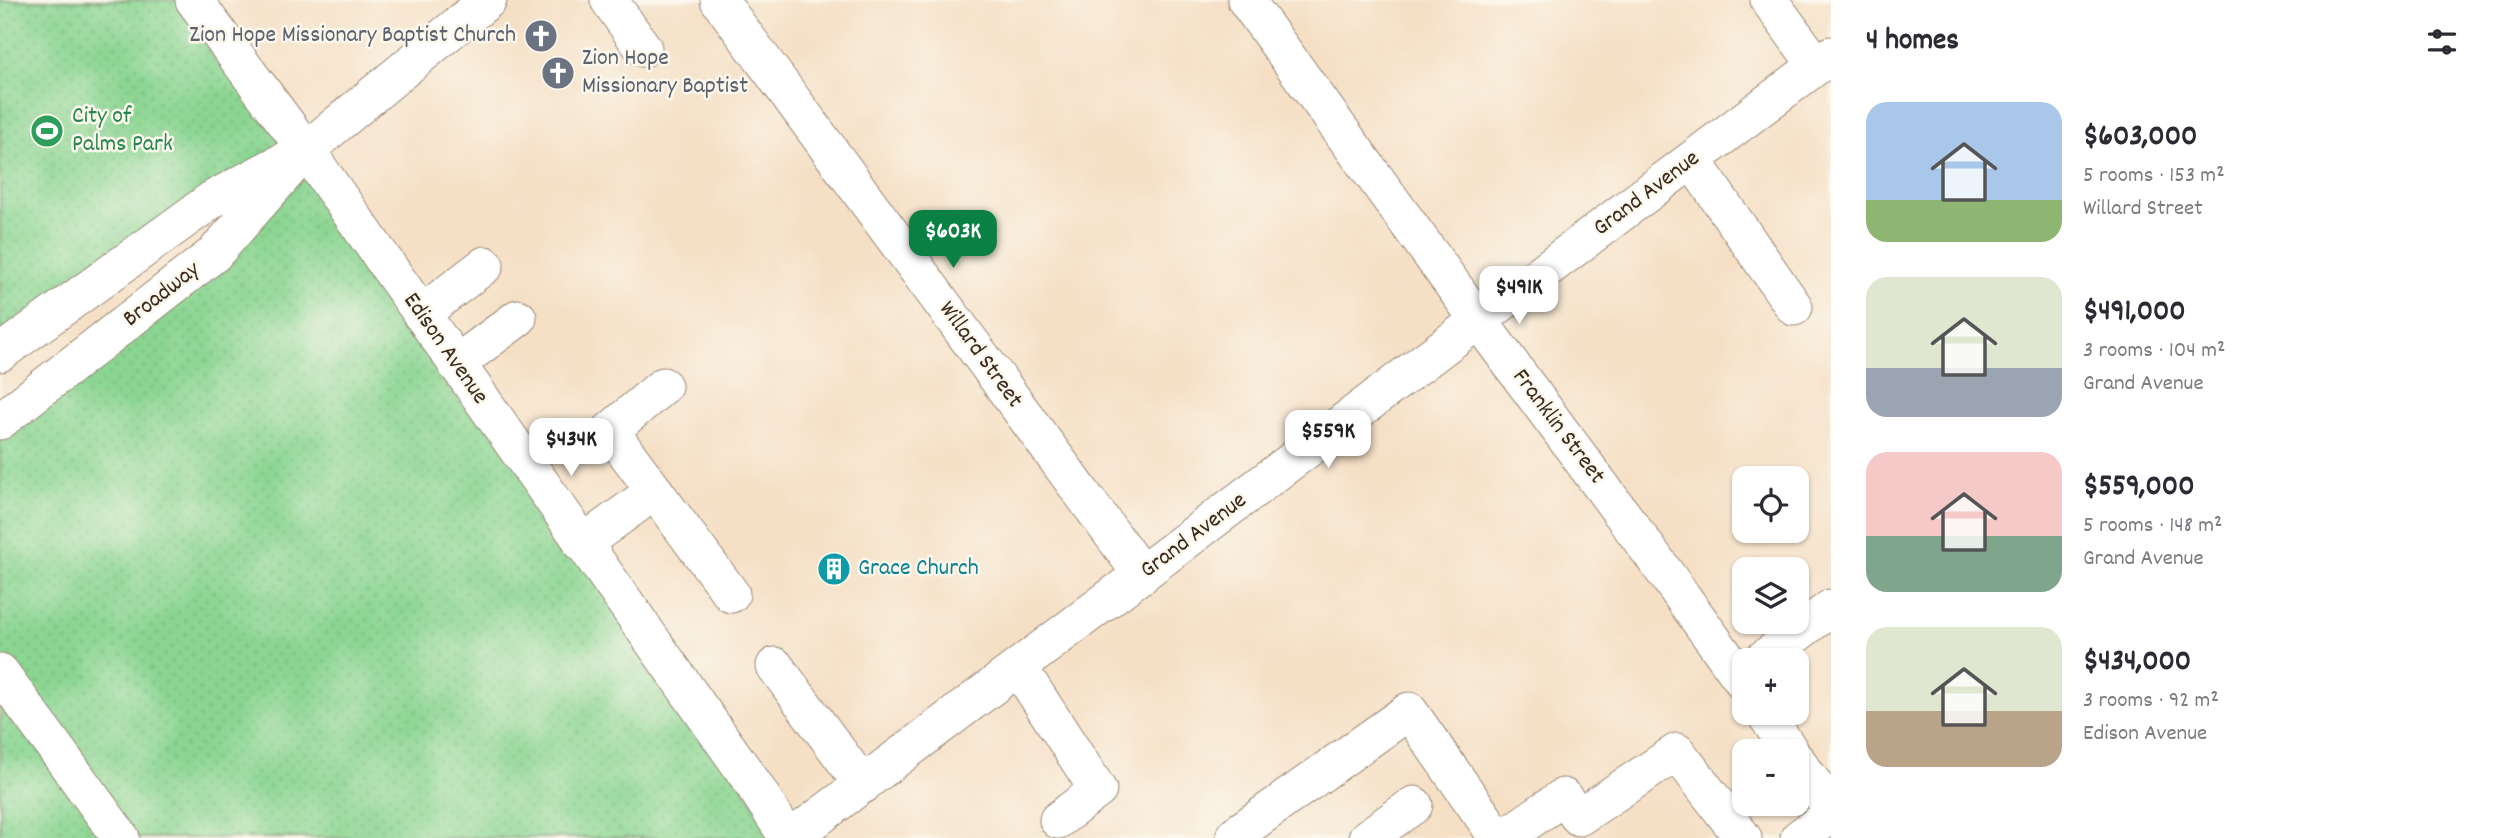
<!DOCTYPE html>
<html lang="en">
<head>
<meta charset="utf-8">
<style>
	body { margin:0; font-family:Dekko,sans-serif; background:#f7f7f7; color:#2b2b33; height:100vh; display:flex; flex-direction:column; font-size:26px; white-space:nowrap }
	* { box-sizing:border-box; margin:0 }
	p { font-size:23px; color:#7c7c81 }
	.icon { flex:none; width:38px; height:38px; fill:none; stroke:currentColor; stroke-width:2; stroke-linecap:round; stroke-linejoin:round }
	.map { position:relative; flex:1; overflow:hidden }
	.drawer { display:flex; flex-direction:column; background:#fff; width:665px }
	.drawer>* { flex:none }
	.buttons { position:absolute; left:1732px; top:466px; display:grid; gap:14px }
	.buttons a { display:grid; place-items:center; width:77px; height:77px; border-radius:14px; background:#fff; box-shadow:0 2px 5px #0004; font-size:35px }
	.price { position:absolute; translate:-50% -60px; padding:0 16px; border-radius:14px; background:#fff; color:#222; font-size:23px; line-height:46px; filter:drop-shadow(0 2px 4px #0008) }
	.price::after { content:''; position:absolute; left:50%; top:42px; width:21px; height:16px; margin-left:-10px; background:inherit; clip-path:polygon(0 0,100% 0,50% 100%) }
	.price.current { background:#0b8043; color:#fff }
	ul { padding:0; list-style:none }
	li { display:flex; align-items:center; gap:21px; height:175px; padding:0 35px }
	li span { display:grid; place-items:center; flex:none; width:196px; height:140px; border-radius:21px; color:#555 }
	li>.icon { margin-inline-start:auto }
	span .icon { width:84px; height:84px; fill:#fffc; stroke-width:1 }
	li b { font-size:30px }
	h2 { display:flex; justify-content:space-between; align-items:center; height:84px; padding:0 35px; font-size:30px }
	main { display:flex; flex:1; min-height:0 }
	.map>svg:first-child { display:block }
	.park { fill:url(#park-dots); stroke:#628058; stroke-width:2 }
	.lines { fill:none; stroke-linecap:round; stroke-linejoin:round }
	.minor-casing { stroke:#988572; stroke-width:39 }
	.minor { stroke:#fff; stroke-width:37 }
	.labels { text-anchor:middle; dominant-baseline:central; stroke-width:5; stroke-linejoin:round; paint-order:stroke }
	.worship-label { font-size:24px; fill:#5b616d; stroke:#fbf7ec; text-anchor:end }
	.leisure-label { font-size:24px; fill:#27864d; stroke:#fbf7ec; text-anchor:start }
	.street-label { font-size:24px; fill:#3b2a1e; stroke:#fbf7ec }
	.culture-label { font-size:24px; fill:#0d838f; stroke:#fbf7ec; text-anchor:start }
</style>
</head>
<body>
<main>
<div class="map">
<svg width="1831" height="838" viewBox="0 0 1831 838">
	<defs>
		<pattern id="park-dots" width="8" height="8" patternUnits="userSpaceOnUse" patternTransform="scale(1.75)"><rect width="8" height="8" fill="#8ad592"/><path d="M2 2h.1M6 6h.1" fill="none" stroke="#78b77d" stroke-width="1.8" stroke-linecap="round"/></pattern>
	</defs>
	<rect width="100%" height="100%" fill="#fbf7ec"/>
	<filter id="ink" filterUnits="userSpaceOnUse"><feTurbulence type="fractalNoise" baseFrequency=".0143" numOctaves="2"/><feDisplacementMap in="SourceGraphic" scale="14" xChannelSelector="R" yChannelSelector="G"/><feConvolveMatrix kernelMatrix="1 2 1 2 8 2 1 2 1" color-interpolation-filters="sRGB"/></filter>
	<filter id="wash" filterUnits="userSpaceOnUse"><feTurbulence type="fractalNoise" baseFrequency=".00686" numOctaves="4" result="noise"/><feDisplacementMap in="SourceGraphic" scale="28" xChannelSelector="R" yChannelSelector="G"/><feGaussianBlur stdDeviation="1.57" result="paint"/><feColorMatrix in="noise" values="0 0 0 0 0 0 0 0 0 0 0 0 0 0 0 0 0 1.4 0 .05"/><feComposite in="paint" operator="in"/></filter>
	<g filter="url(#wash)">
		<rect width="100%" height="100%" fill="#f5e0c6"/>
		<path class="park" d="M0,0H186L295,149L0,344Z
			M307,161L778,838H0V421Z"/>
	</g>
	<g filter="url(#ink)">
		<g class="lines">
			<defs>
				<path id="minor" d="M194,0L306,150L754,785L788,838
					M609,0L643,48
					M719,0L1142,575
					M1246,0L1479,321L1653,556L1745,684
					M1769,0L1817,66
					M1692,160L1794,307
					M421,314L485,265
					M0,353L213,199L286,160
					M456,364L518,318
					M663,386L610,431L731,594
					M0,421L214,254L306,150L488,0
					M582,544L655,491
					M1762,660L1831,608
					M775,666L863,785
					M1019,668L1098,790L1058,820
					M0,672L121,838
					M1764,712L1790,751
					M1797,761L1831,808
					M791,838L1831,55
					M1237,838L1235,835L1409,711L1498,838
					M1367,838L1414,805
					M1504,838L1563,797L1579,817L1677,752L1743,838
					M1799,838L1831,815"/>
			</defs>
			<use href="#minor" class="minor-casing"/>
			<use href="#minor" class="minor"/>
		</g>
	</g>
	<defs>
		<symbol id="church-disc" viewBox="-11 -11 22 22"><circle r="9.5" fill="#6b7280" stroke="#fbf7ec"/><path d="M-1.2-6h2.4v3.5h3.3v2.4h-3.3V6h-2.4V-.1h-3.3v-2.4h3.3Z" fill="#fff"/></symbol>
		<symbol id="stadium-disc" viewBox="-11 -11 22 22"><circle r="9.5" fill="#2e9e5b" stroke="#fbf7ec"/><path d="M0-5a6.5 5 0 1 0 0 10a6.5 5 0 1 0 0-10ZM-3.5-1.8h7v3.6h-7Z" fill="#fff"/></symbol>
		<symbol id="building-disc" viewBox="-11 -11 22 22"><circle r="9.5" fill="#0f9aa8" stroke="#fbf7ec"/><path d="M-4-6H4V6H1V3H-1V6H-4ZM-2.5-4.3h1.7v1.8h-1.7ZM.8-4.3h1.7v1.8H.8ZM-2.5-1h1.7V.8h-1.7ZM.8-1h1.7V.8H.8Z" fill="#fff"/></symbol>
	</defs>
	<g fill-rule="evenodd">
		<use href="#church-disc" x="522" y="17" width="38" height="38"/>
		<use href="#church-disc" x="539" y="54" width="38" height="38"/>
		<use href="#stadium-disc" x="28" y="112" width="38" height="38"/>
		<use href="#building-disc" x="815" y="550" width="38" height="38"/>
	</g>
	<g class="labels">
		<g class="worship-label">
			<text x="516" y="36">Zion Hope Missionary Baptist Church</text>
			<text x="582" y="59" text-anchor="start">Zion Hope<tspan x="582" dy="28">Missionary Baptist</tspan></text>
		</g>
		<g class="leisure-label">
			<text x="72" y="117">City of<tspan x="72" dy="28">Palms Park</tspan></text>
		</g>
		<g class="street-label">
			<text transform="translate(1647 194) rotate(-37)">Grand Avenue</text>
			<text transform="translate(162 295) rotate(-38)">Broadway</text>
			<text transform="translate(445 349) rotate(55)">Edison Avenue</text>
			<text transform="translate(980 355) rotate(54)">Willard Street</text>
			<text transform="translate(1558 427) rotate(53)">Franklin Street</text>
			<text transform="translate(1194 536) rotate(-37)">Grand Avenue</text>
		</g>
		<g class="culture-label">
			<text x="858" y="569">Grace Church</text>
		</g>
	</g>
</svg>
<div class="buttons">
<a><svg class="icon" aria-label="locate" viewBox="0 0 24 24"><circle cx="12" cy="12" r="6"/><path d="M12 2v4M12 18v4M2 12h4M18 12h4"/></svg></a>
<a><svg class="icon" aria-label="layers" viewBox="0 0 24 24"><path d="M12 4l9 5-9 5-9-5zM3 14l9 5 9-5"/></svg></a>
<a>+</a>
<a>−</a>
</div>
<b class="price current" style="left:953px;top:270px">$603K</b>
<b class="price" style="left:1519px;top:326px">$491K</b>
<b class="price" style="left:1328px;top:470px">$559K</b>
<b class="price" style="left:571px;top:478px">$434K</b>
</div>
<section class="drawer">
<h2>4 homes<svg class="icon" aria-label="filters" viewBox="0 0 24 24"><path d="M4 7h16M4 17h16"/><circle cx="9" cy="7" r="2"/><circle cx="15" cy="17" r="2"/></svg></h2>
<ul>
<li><span style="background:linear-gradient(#a9c7e8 70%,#8fb573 0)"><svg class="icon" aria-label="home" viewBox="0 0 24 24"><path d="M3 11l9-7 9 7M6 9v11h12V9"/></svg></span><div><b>$603,000</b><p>5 rooms · 153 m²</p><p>Willard Street</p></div></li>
<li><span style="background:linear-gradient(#dfe7d0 65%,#9aa5b1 0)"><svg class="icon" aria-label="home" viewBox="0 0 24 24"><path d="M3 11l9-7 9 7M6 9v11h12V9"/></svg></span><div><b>$491,000</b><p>3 rooms · 104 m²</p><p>Grand Avenue</p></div></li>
<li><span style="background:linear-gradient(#f6c9c9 60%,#7fa58c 0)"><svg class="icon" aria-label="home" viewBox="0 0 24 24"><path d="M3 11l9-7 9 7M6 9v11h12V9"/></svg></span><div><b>$559,000</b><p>5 rooms · 148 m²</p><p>Grand Avenue</p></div></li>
<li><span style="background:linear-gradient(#dfe7d0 60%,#b9a48a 0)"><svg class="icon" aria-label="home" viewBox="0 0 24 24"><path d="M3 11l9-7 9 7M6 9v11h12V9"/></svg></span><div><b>$434,000</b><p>3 rooms · 92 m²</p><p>Edison Avenue</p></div></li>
</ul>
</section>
</main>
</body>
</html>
